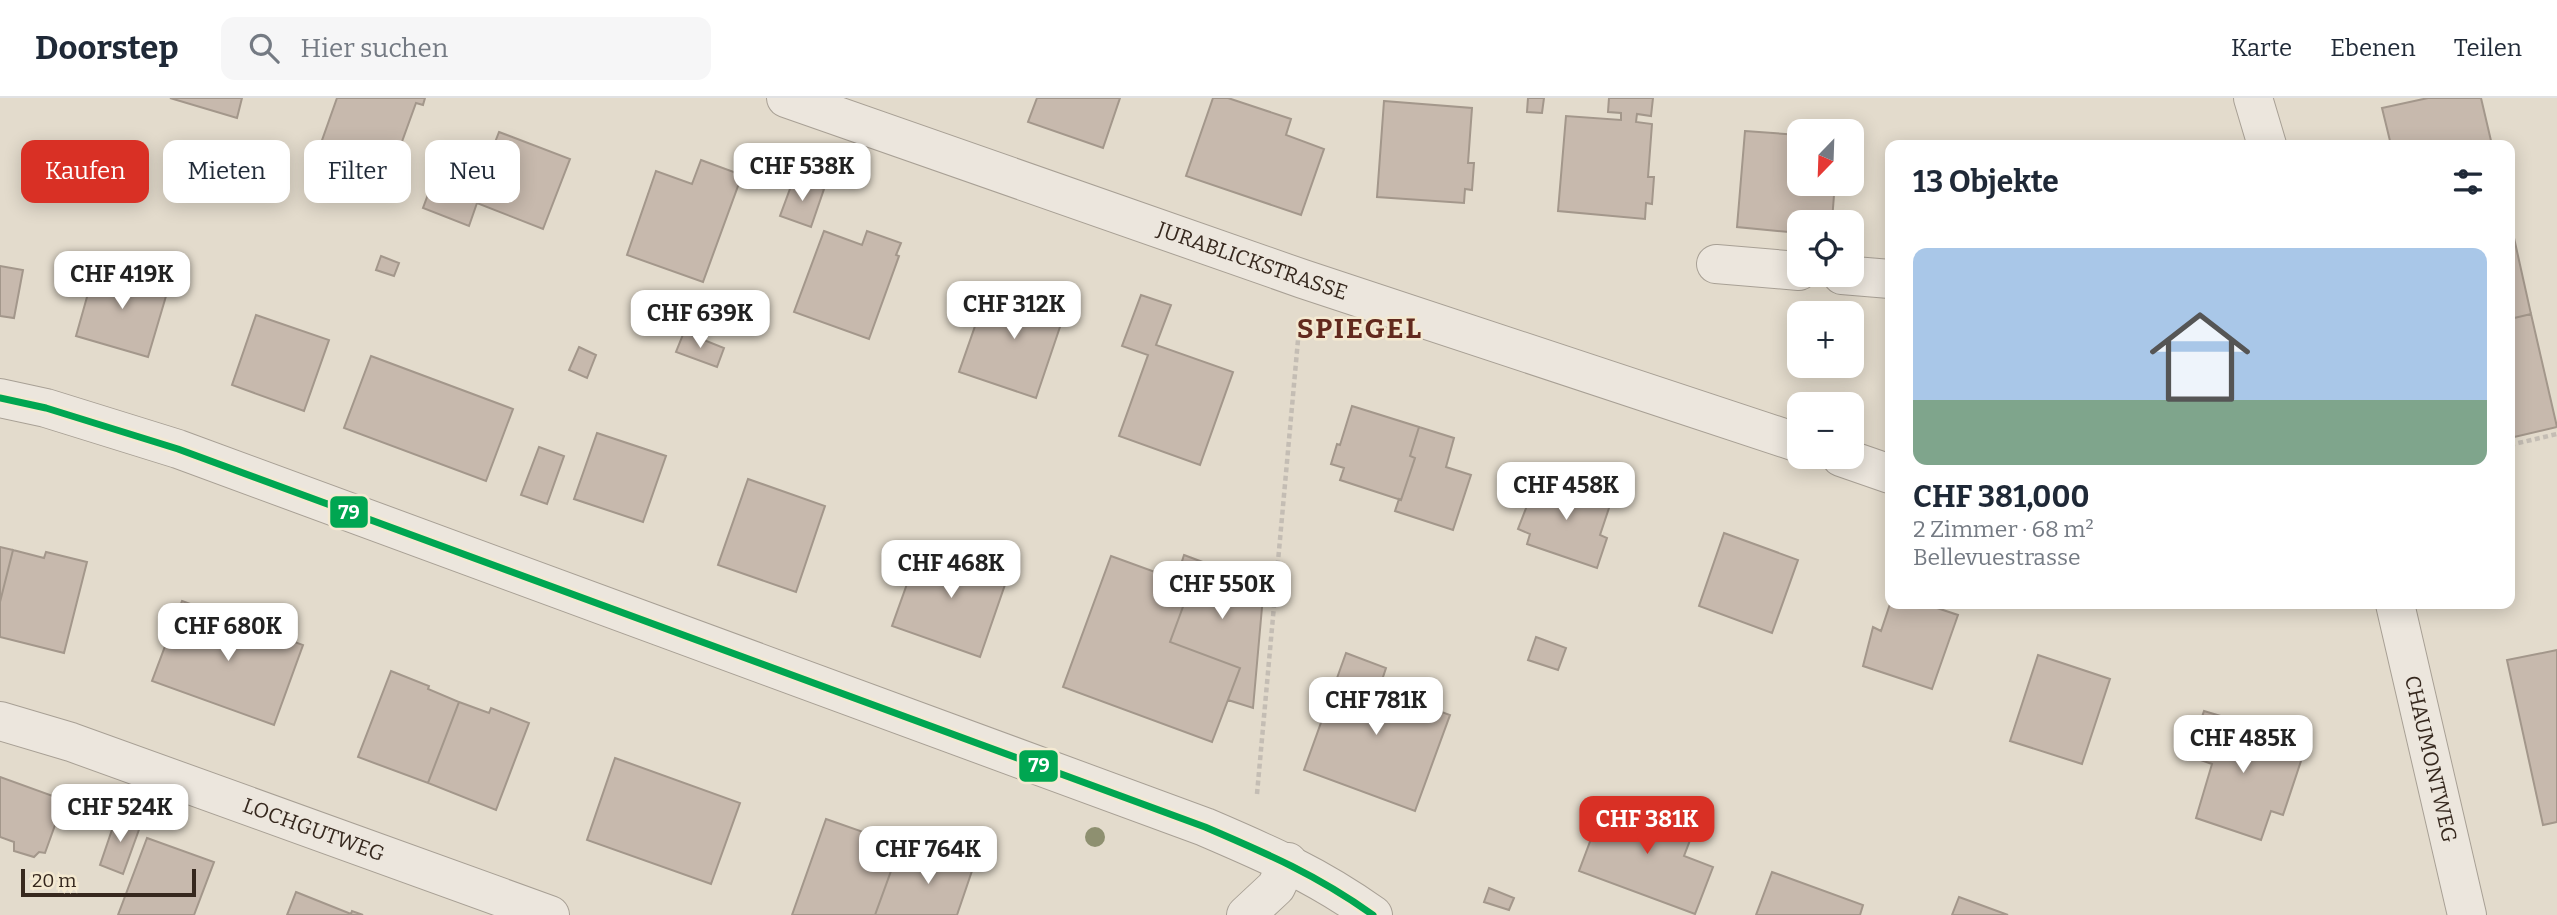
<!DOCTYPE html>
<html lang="de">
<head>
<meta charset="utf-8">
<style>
	body { margin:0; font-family:Bitter,serif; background:#f6f6f7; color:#1f2937; height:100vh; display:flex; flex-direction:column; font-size:26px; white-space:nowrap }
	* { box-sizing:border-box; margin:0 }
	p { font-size:23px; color:#747a83 }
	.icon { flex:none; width:38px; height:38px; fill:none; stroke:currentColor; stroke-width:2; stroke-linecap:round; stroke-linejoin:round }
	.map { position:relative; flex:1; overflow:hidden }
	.side { position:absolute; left:1885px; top:42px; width:630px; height:469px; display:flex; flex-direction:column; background:#fff; border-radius:14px; box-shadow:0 4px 18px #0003 }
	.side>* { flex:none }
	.guide { position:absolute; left:21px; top:42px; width:665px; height:63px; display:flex; gap:14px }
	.needle { width:46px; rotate:203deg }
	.controls { position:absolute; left:1787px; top:21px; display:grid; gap:14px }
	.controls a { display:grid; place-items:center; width:77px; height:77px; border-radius:14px; background:#fff; box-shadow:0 4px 18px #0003; font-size:35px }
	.scale { position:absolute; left:21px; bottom:18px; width:175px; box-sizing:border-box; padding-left:7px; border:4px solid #36281e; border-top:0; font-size:19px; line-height:24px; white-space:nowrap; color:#36281e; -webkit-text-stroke:5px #f4e9d1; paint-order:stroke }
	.price { position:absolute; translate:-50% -60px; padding:0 16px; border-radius:14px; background:#fff; color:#222; font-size:23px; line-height:46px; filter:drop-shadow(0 2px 4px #0008) }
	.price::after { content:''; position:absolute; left:50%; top:42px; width:21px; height:16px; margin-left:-10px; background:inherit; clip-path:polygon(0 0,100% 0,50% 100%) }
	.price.on { background:#d93025; color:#fff }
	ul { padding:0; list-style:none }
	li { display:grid; align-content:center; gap:14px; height:371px; padding:0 28px }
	li span { display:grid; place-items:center; height:217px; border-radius:14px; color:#555 }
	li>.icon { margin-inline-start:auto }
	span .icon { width:126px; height:126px; fill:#fffc; stroke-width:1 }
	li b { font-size:30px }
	h2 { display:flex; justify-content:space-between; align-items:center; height:84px; padding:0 28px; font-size:30px }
	.tag { padding:0 24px; border-radius:14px; background:#fff; box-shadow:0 4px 18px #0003; font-size:24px; line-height:63px }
	.tag.on { background:#d93025; color:#fff }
	header { display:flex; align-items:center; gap:42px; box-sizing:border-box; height:98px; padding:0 35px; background:#fff; border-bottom:2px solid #e0e1e3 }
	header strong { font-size:33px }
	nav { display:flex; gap:38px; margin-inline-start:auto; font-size:24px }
	.search { width:490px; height:63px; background:#f6f6f7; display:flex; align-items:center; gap:18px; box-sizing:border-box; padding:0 24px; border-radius:14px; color:#747a83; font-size:26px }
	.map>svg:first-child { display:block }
	.building { fill:#c7b9ad; stroke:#a3978b; stroke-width:2 }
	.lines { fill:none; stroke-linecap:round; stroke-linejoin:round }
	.street-casing { stroke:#a8a095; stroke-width:40 }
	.path { stroke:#c4bdb4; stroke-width:4.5; stroke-dasharray:5 3.5; stroke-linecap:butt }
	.street { stroke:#ece6dd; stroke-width:38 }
	.bus-1-casing { stroke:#f4e9d1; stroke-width:12 }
	.bus-1 { stroke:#00a651; stroke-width:7 }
	.tree { fill:#8e9070 }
	.labels { text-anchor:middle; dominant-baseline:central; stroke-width:5; stroke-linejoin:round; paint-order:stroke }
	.street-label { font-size:21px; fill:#36281e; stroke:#f4e9d1 }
	.district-label { font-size:28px; font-weight:bold; letter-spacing:2px; fill:#62291e; stroke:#f4e9d1 }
	.line-badge { stroke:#f4e9d1; stroke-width:2.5 }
	.badge-label { font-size:19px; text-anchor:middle; font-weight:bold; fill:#fff }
</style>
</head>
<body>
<header>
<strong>Doorstep</strong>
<div class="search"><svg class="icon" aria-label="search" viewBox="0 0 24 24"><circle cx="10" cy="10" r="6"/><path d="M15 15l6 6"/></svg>Hier suchen</div>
<nav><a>Karte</a><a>Ebenen</a><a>Teilen</a></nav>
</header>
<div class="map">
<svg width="2557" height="817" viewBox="0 0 2557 817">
	<rect width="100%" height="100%" fill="#e3dbcc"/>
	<path class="building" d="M170,0H242L237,20Z
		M337,0H425L423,7L416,5L391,74L320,48Z
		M1037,0H1120L1103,50L1028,24Z
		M1213,0H1228L1291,21L1286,37L1324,51L1301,117L1186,78Z
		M1528,0H1544L1542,15L1527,14Z
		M1609,0H1653L1651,18L1637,16L1636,24L1652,26L1648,79H1654L1652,106L1646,105L1645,121L1558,113L1566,18L1621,22V15L1608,14Z
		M2428,0H2481L2492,47H2391L2382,10Z
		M1384,3L1472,10L1468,65H1474L1472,92L1465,91L1464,105L1377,99Z
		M1745,33L1799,37V86H1830L1829,95L1834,97L1832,123L1799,124V135L1737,129Z
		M499,34L570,61L543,131L477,105L469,128L423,110L436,75L466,86L461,99L472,104Z
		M701,62L742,77L703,184L627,157L656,73L692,86Z
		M794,80L824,91L811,129L780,118Z
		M2510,122L2531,216L2510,221Z
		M824,133L862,147L867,133L901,145L896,157L899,158L869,241L794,214Z
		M381,158L399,165L394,178L376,172Z
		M96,167L169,188L148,259L76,238Z
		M0,168L23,172L14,220L0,218Z
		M988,191L1026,204L1031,191L1065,202L1060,215L1064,217L1036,300L959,274Z
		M1141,197L1171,207L1156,247L1233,274L1200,367L1119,338L1148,257L1122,248Z
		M2531,216L2557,329L2510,340V221Z
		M256,217L329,242L304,313L232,287Z
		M684,234L724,250L717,269L676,254Z
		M579,249L596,257L587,280L569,272Z
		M371,258L513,311L486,383L344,330Z
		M1352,308L1419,329L1410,358L1415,360L1401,402L1340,382L1344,370L1331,366L1337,346L1340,347Z
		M1419,329L1454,340L1446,369L1471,377L1453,432L1395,413L1399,401L1401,402L1415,360L1410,358Z
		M597,335L666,358L643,424L574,401Z
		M539,349L564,358L547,406L521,397Z
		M1538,379L1611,404L1600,437L1607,440L1597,470L1527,446L1530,436L1518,431Z
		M748,381L825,408L796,494L718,467Z
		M1724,435L1798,462L1772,535L1699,508Z
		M922,444L1009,475L980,559L892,528Z
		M0,449L13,452L0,504Z
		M13,452L44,460L46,454L87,464L64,555L0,539V504Z
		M1184,457L1264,487L1253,610L1228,602L1240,570L1170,544L1191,487L1176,482Z
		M1111,458L1191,487L1170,544L1240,570L1212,644L1063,589Z
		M182,503L303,547L274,627L152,583Z
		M1890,506H1925L1958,517L1932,591L1863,568L1873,529L1881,533Z
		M1536,539L1566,550L1558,572L1528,562Z
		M2557,552V724L2543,727L2507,562Z
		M1346,555L1386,570L1379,591L1450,617L1415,713L1304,672Z
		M2038,557L2110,581L2082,666L2010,643Z
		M391,573L429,588L428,591L459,604L428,685L358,659Z
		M459,604L489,615L491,610L529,625L496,712L428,685Z
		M2204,613L2267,632L2265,641L2304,654L2283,717L2271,713L2261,742L2196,720L2212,666L2189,658Z
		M615,660L740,705L711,786L587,742Z
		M0,679L64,702L45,755L39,754L34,759L14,753V744L0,739Z
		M1606,701L1663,722L1667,713L1697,724L1684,758L1713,769L1695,816L1579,773Z
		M117,717L141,726L123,776L100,767Z
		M826,721L869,736L864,751L895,762L875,817H792Z
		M147,740L214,764L194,817H118Z
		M936,747L976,761L957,817H875L895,762L927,774Z
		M1772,774L1863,807L1860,817H1756Z
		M1489,790L1514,800L1509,812L1484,804Z
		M296,794L351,816L352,813L363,817H287Z
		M1959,799L2008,817H1952Z"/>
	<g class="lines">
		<defs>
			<g id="street">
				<path id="s1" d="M786,0L1303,181L1799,345"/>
				<path d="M2253,0L2267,47"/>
				<path d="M1716,166L1799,173"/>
				<path d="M1842,177L1890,181"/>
				<path d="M0,300L46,310L178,351L1205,729C1268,756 1317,777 1373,817"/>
				<path d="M1841,359L1890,376"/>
				<path id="s2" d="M2395,506L2467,817"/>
				<path id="s3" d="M0,623L71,644L550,817"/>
				<path d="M1246,817L1276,789L1288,764"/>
			</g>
		</defs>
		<use href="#street" class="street-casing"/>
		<path class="path" d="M2510,347L2557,336
			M1257,696L1299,231"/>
		<use href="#street" class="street"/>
		<defs>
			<path id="bus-1" d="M0,300L46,310L178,351L1205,729C1268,756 1317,777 1373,817"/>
		</defs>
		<use href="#bus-1" class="bus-1-casing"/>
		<use href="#bus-1" class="bus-1"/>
	</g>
	<circle class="tree" cx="1095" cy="739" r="10"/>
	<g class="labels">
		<g class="street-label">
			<text stroke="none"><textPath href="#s1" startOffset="494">JURABLICKSTRASSE</textPath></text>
			<text stroke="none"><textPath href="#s2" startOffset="159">CHAUMONTWEG</textPath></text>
			<text stroke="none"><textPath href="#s3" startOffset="332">LOCHGUTWEG</textPath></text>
		</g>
		<g class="district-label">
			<text x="1360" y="230">SPIEGEL</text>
		</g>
	</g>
	<g class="line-badge">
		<rect x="329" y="397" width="40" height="34" rx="7" fill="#00a651"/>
		<rect x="1018" y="651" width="41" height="34" rx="7" fill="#00a651"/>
	</g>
	<g class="badge-label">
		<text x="349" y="421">79</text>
		<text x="1039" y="674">79</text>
	</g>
</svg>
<div class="controls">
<a><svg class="needle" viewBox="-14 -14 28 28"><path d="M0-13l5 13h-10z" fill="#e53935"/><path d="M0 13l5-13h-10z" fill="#747a83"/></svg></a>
<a><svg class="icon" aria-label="locate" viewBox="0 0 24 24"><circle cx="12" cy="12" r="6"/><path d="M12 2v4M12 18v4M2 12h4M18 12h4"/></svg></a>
<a>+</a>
<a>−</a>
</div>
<div class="scale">20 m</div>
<b class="price" style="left:802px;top:105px">CHF 538K</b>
<b class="price" style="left:122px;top:213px">CHF 419K</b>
<b class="price" style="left:1014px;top:243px">CHF 312K</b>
<b class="price" style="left:700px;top:252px">CHF 639K</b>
<b class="price" style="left:1566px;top:424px">CHF 458K</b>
<b class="price" style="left:951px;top:502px">CHF 468K</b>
<b class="price" style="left:1222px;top:523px">CHF 550K</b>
<b class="price" style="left:228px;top:565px">CHF 680K</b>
<b class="price" style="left:1376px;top:639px">CHF 781K</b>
<b class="price" style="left:2243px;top:677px">CHF 485K</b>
<b class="price" style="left:120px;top:746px">CHF 524K</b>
<b class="price on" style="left:1647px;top:758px">CHF 381K</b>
<b class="price" style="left:928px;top:788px">CHF 764K</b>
<div class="guide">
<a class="tag on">Kaufen</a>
<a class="tag">Mieten</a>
<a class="tag">Filter</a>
<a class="tag">Neu</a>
</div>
<section class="side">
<h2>13 Objekte<svg class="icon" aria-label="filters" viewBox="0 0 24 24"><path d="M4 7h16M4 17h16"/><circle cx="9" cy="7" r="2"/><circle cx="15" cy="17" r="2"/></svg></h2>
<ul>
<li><span style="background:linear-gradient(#a9c7e8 70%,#7fa58c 0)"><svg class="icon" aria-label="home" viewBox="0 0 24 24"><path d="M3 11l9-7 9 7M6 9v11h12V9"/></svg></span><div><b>CHF 381,000</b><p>2 Zimmer · 68 m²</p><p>Bellevuestrasse</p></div></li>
</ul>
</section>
</div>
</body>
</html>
